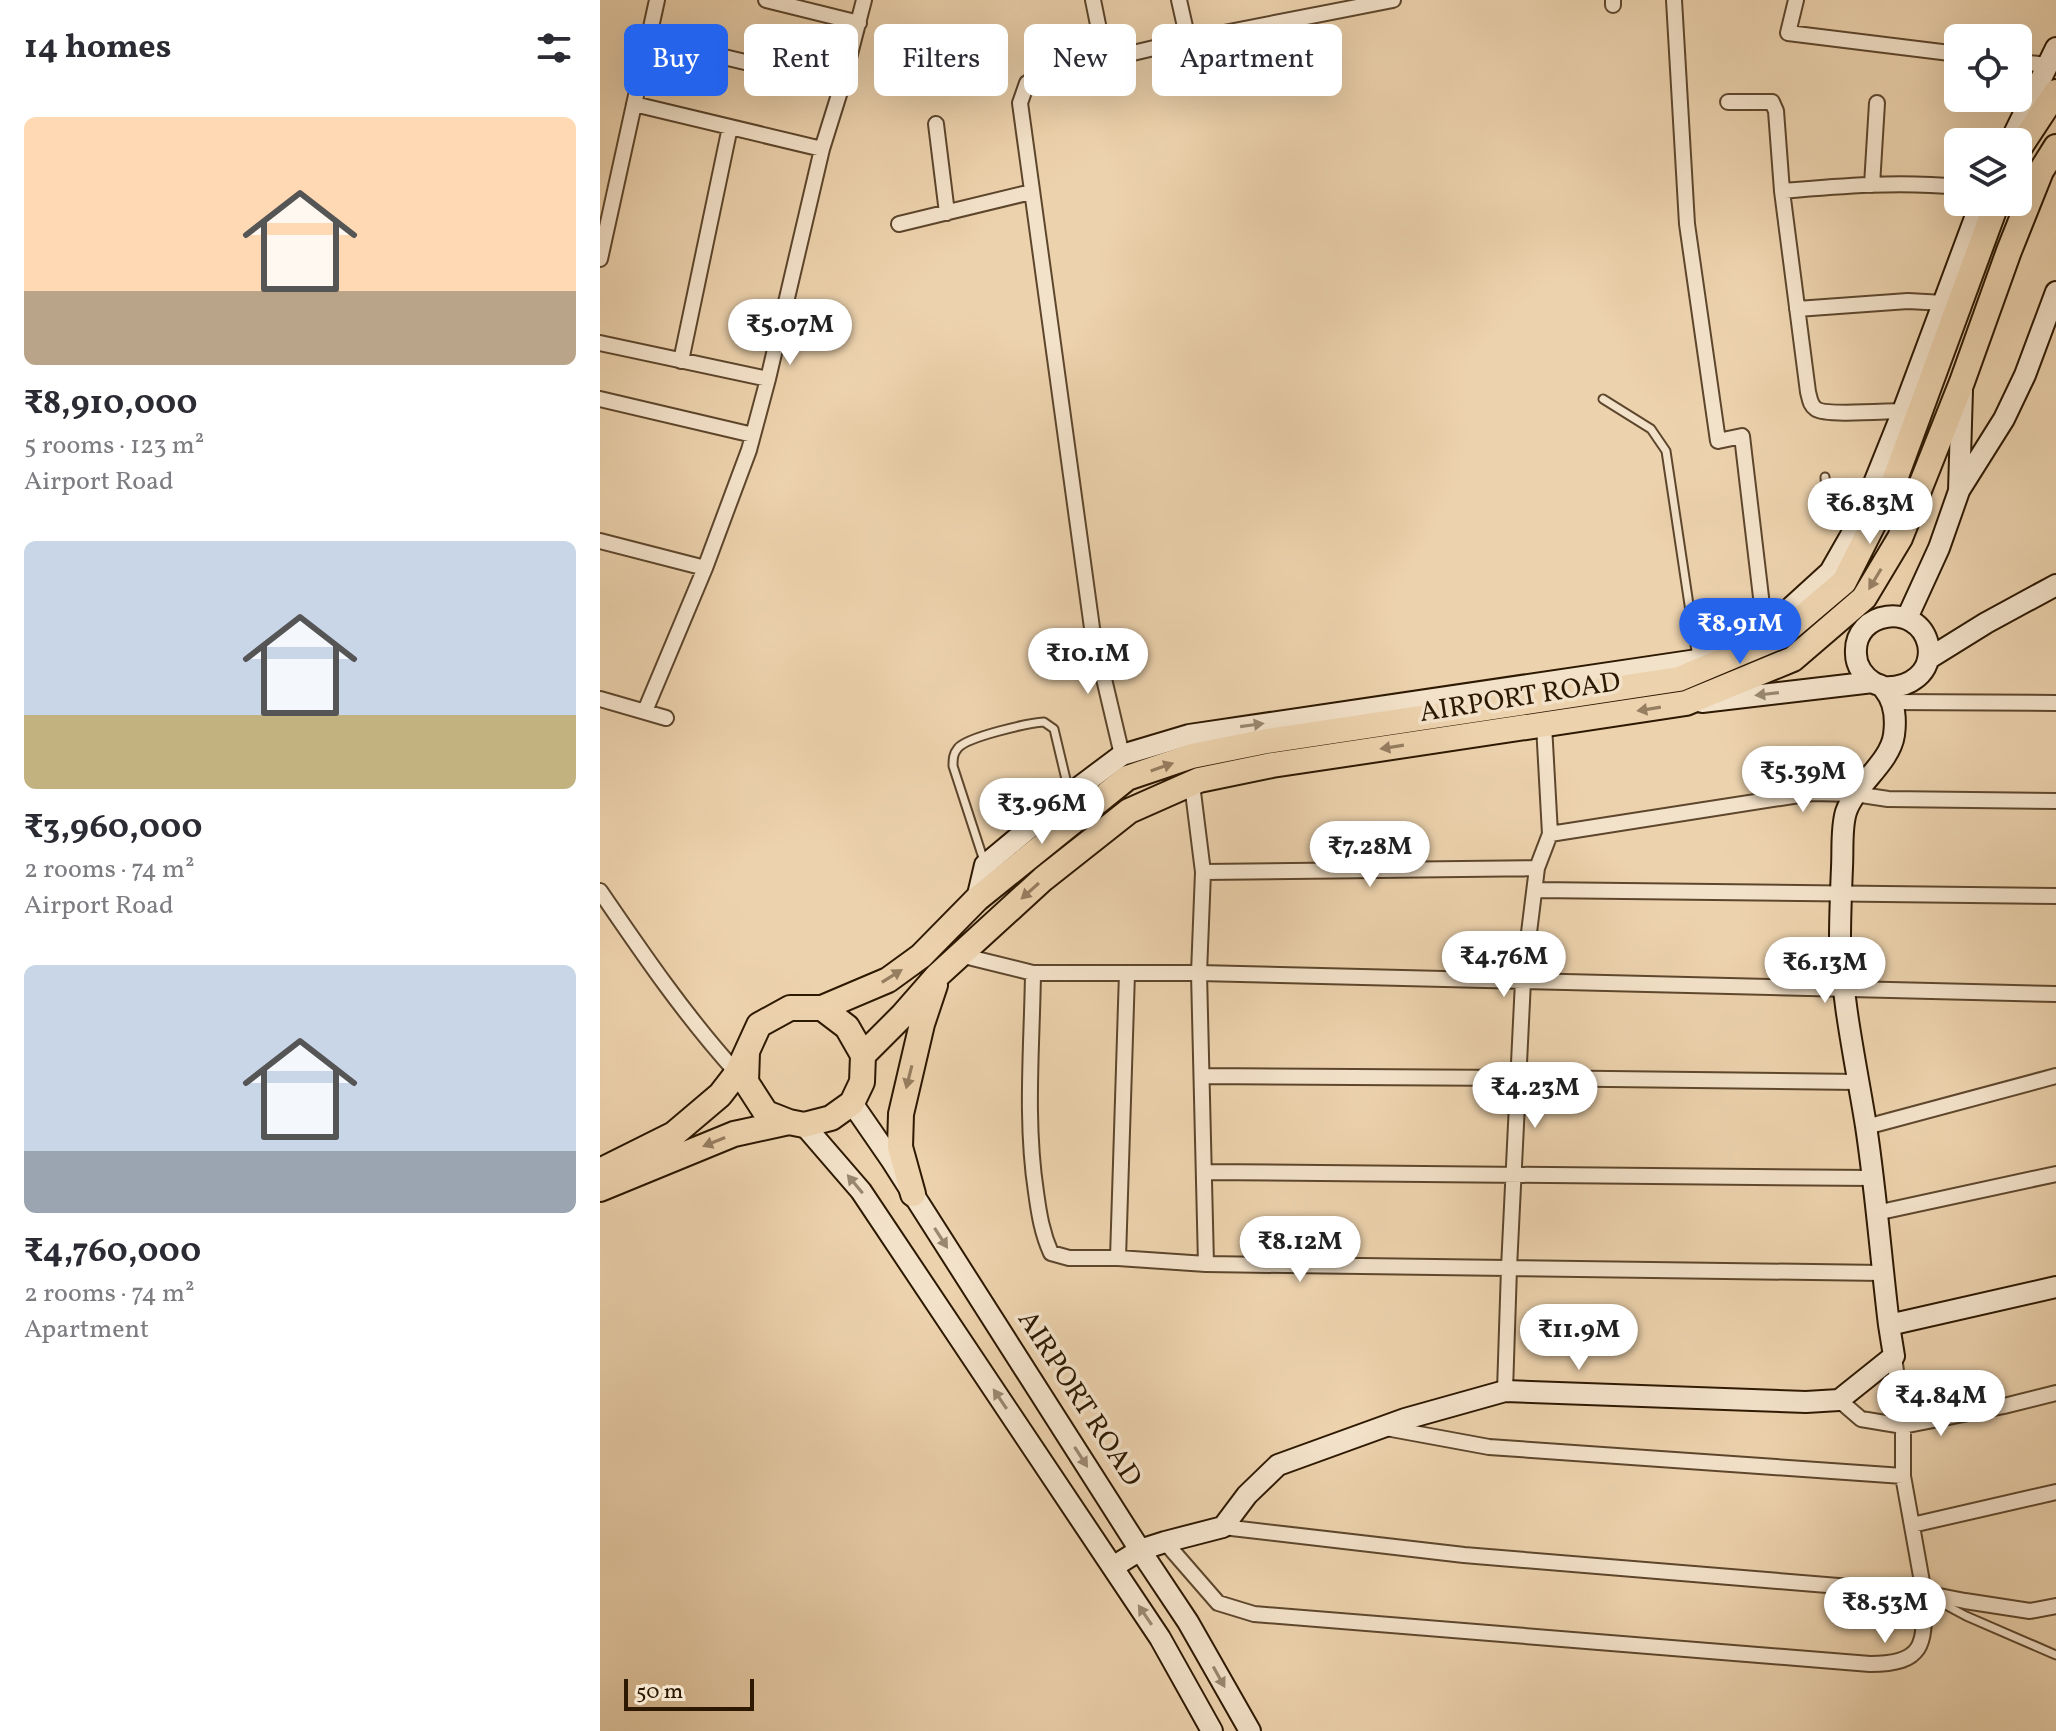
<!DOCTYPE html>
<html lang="en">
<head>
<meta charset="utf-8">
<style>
	body { margin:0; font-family:Vollkorn,serif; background:#f2f2f3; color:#2b2b33; height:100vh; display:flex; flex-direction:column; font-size:30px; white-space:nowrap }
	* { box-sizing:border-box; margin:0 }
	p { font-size:26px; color:#7c7c81 }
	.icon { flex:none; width:44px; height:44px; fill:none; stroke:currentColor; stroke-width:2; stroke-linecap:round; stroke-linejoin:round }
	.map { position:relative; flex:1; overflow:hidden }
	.panel { display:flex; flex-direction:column; background:#fff; width:600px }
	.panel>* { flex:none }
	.guide { position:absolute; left:24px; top:24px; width:760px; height:72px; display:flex; gap:16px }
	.tools { position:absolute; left:1344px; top:24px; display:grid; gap:16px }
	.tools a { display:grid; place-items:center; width:88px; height:88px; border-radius:12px; background:#fff; box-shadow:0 8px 32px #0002; font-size:40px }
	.scale { position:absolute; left:24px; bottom:20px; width:130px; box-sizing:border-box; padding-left:8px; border:4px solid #2d1801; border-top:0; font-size:22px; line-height:28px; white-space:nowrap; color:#2d1801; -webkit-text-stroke:6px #f3e2ca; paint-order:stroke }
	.price { position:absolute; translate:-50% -68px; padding:0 18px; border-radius:28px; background:#fff; color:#222; font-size:26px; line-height:52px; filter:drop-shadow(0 2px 4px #0008) }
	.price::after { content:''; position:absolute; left:50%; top:48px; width:24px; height:18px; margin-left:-12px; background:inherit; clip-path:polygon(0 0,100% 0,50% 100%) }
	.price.current { background:#2563eb; color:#fff }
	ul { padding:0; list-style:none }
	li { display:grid; align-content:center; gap:16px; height:424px; padding:0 24px }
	li span { display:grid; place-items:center; height:248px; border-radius:12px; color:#555 }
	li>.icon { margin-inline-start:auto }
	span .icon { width:144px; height:144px; fill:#fffc; stroke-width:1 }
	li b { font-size:34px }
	h2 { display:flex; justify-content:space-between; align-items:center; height:96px; padding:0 24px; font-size:34px }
	.chip { padding:0 28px; border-radius:12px; background:#fff; box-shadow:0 8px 32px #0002; font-size:28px; line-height:72px }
	.chip.current { background:#2563eb; color:#fff }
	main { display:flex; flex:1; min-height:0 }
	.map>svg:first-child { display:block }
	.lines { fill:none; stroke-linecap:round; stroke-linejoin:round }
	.lane-casing { stroke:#5d462c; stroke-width:11 }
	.street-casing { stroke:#5d462c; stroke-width:18 }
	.secondary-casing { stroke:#2d1801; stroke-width:24 }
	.primary-casing { stroke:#2d1801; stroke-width:28 }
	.lane { stroke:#f3e2ca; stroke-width:7 }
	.street { stroke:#f3e2ca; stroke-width:14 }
	.secondary { stroke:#f3e2ca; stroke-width:20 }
	.primary { stroke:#ecd2ad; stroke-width:24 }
	.oneway { fill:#967e60 }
	.oneway2 { fill:#9a8770 }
	.labels { text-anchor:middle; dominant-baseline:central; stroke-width:7; stroke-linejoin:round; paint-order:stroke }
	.street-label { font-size:28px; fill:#2d1801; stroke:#f3e2ca }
</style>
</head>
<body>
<main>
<section class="panel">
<h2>14 homes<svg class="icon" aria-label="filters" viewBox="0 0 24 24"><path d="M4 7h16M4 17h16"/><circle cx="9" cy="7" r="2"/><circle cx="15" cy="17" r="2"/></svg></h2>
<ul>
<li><span style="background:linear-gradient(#ffd9b3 70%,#b9a48a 0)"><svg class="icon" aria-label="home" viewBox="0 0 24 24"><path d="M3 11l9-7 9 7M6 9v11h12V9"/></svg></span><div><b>₹8,910,000</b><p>5 rooms · 123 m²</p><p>Airport Road</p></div></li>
<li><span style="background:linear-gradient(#c9d6e8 70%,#c2b280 0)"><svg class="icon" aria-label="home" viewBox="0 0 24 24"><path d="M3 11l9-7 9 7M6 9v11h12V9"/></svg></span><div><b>₹3,960,000</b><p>2 rooms · 74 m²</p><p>Airport Road</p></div></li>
<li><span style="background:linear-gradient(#c9d6e8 75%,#9aa5b1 0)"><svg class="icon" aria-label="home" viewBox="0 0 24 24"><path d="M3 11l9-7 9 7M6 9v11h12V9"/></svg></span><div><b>₹4,760,000</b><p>2 rooms · 74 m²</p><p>Apartment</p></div></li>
</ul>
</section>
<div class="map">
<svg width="1456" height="1731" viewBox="0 0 1456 1731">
	<rect width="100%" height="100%" fill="#ecd2ad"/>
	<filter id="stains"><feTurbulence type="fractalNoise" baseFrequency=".0025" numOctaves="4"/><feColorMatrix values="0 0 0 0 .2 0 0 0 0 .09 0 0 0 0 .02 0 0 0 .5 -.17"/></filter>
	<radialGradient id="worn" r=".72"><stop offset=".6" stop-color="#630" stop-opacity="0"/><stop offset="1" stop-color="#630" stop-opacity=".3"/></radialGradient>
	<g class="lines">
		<defs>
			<path id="lane" d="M1003,399L1051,429L1066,451L1097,658
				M1225,477C1227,505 1226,516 1256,523
				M384,861L353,766C353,759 353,754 358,748C367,737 428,723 444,722L454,729L469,792
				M1336,1600L1366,1616L1456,1655"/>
			<path id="street" d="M166,0L259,23
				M493,0L505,59
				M579,0L588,40
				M1074,0L1087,224L1118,441L1142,436L1165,631
				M1196,0L1188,33L1358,54
				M1013,5V0
				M48,39L242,85
				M1418,62L1448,65
				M1128,102H1172L1176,111L1182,191L1208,392C1210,399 1210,405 1216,409C1226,416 1287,411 1303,411
				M34,104L222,149
				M336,124L347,213
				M1272,185L1277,103
				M1182,191C1240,186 1300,181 1358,187
				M299,224L431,192
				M0,259L57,0
				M1197,309L1308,301L1344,303
				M0,343L168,379
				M81,361L130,127
				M0,399L153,435
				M0,541L105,568
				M0,699L66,718
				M1291,702L1456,703
				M45,711L105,568L149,450L168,379L222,149L242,85L264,0
				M522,755L492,628L420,103L427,83L448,73L588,40L793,0
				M592,784L603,872L599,973L606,1264L1283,1273
				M950,834L1212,793L1255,794L1288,799L1456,801
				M603,872L937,868
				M936,890L1456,896
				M0,891C43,954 86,1017 137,1073
				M360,955L433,973H599L1456,994
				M433,973C432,1046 425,1120 436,1192C439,1214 442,1233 451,1253L469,1258H518L527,973
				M602,1076L918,1078L1258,1082
				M1266,1127L1456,1076
				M604,1172L1273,1178
				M1276,1213L1456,1174
				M518,1258L606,1264
				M1294,1356L1303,1426V1476L1324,1593L1365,1601L1430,1611L1456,1606
				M905,1391L909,1268L923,981L937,868L950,834L944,725
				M1239,1400L1261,1419L1303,1426L1404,1406L1456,1393
				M786,1428L889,1447L1303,1476
				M1312,1525L1456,1492
				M565,1542L618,1603L654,1614L1270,1664C1328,1664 1324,1641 1324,1593L864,1555L623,1527"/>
			<path id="secondary" d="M1410,142L1456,48
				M1360,489L1404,419L1425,375L1456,292
				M1307,618L1339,548L1359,491L1362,390
				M1143,641L1165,631L1230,572L1258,523L1303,411L1381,202
				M1328,659L1386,623L1456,585
				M1283,687C1308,689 1334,673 1328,644C1318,602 1253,610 1256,654C1256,666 1264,677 1274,683C1280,686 1281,684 1284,689C1295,702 1296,720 1294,735C1290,763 1255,785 1246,812C1241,828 1243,850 1242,867C1241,891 1240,915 1240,939C1242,1002 1256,1064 1266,1126C1276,1192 1281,1259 1289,1325
				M1102,702L1273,682
				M377,899L385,865L470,794L522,755L589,735L1097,660L1113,653
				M252,1103L292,1161L540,1550L588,1622L650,1731
				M204,1125L261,1191L560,1638L612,1731
				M513,1567L540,1550L565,1542L623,1527L647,1495L678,1465L805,1419L905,1391L1206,1402L1239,1400L1294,1356L1289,1325L1456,1287"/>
			<path id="primary" d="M1418,150L1456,92
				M222,1008L288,980L321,956L377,899L527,778L592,756L667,741L1079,679L1179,637L1244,582L1292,487L1397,202
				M263,1055L303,1015L338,975L443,879L529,811L599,780L672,765L1086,703L1193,659L1264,598L1300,538L1362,382L1409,251L1441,171L1456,147
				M0,1171L74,1134L120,1095L137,1073L159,1025L190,1008H222L247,1027L263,1055L262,1082L252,1103L231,1118L204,1125L189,1122L166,1113L146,1082L147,1052
				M0,1189L134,1134L189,1122
				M313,1194L300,1147L301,1114L322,1024L335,985"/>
		</defs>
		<use href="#lane" class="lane-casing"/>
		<use href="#street" class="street-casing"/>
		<use href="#secondary" class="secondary-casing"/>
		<use href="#primary" class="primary-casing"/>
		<use href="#lane" class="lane"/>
		<use href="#street" class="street"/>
		<use href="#secondary" class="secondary"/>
		<use href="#primary" class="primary"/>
	</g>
	<defs><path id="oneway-solid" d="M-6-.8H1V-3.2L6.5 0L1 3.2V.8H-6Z" transform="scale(2)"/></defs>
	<g class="oneway">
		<use href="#oneway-solid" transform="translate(1275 579) rotate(121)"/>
		<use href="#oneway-solid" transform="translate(1049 709) rotate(171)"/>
		<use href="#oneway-solid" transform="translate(792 747) rotate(171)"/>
		<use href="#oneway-solid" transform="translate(562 767) rotate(-19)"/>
		<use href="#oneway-solid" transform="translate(430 891) rotate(138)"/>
		<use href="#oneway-solid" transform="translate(292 976) rotate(-32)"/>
		<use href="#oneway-solid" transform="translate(309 1077) rotate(104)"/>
		<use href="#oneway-solid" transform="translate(114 1142) rotate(158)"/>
	</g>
	<g class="oneway2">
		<use href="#oneway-solid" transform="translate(1167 694) rotate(173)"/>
		<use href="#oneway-solid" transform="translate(652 725) rotate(-8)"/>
		<use href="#oneway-solid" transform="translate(255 1184) rotate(-130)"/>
		<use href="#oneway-solid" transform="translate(341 1238) rotate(57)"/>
		<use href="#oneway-solid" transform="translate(400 1399) rotate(-124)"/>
		<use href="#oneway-solid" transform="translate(481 1457) rotate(57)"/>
		<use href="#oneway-solid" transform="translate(545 1615) rotate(-124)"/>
		<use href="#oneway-solid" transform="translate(619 1677) rotate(61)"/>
	</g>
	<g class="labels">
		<g class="street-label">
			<text transform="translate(920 698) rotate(-9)">AIRPORT ROAD</text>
			<text transform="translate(479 1399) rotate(57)">AIRPORT ROAD</text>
		</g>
	</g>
	<rect width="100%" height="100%" filter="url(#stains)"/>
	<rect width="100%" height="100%" fill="url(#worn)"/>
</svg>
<div class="tools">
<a><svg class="icon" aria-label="locate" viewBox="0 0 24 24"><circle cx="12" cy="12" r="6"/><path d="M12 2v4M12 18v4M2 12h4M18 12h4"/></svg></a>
<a><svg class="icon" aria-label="layers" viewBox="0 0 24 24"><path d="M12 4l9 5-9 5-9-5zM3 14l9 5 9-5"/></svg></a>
</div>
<div class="scale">50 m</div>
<b class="price" style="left:190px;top:367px">₹5.07M</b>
<b class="price" style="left:1270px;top:546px">₹6.83M</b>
<b class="price current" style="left:1140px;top:666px">₹8.91M</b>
<b class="price" style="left:488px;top:696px">₹10.1M</b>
<b class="price" style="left:1203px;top:814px">₹5.39M</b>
<b class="price" style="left:442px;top:846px">₹3.96M</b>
<b class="price" style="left:770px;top:889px">₹7.28M</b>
<b class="price" style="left:904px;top:999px">₹4.76M</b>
<b class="price" style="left:1225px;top:1005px">₹6.13M</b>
<b class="price" style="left:935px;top:1130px">₹4.23M</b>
<b class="price" style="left:700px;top:1284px">₹8.12M</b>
<b class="price" style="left:979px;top:1372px">₹11.9M</b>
<b class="price" style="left:1341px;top:1438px">₹4.84M</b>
<b class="price" style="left:1285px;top:1645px">₹8.53M</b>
<div class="guide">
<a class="chip current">Buy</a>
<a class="chip">Rent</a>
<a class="chip">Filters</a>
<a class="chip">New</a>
<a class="chip">Apartment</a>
</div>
</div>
</main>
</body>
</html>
